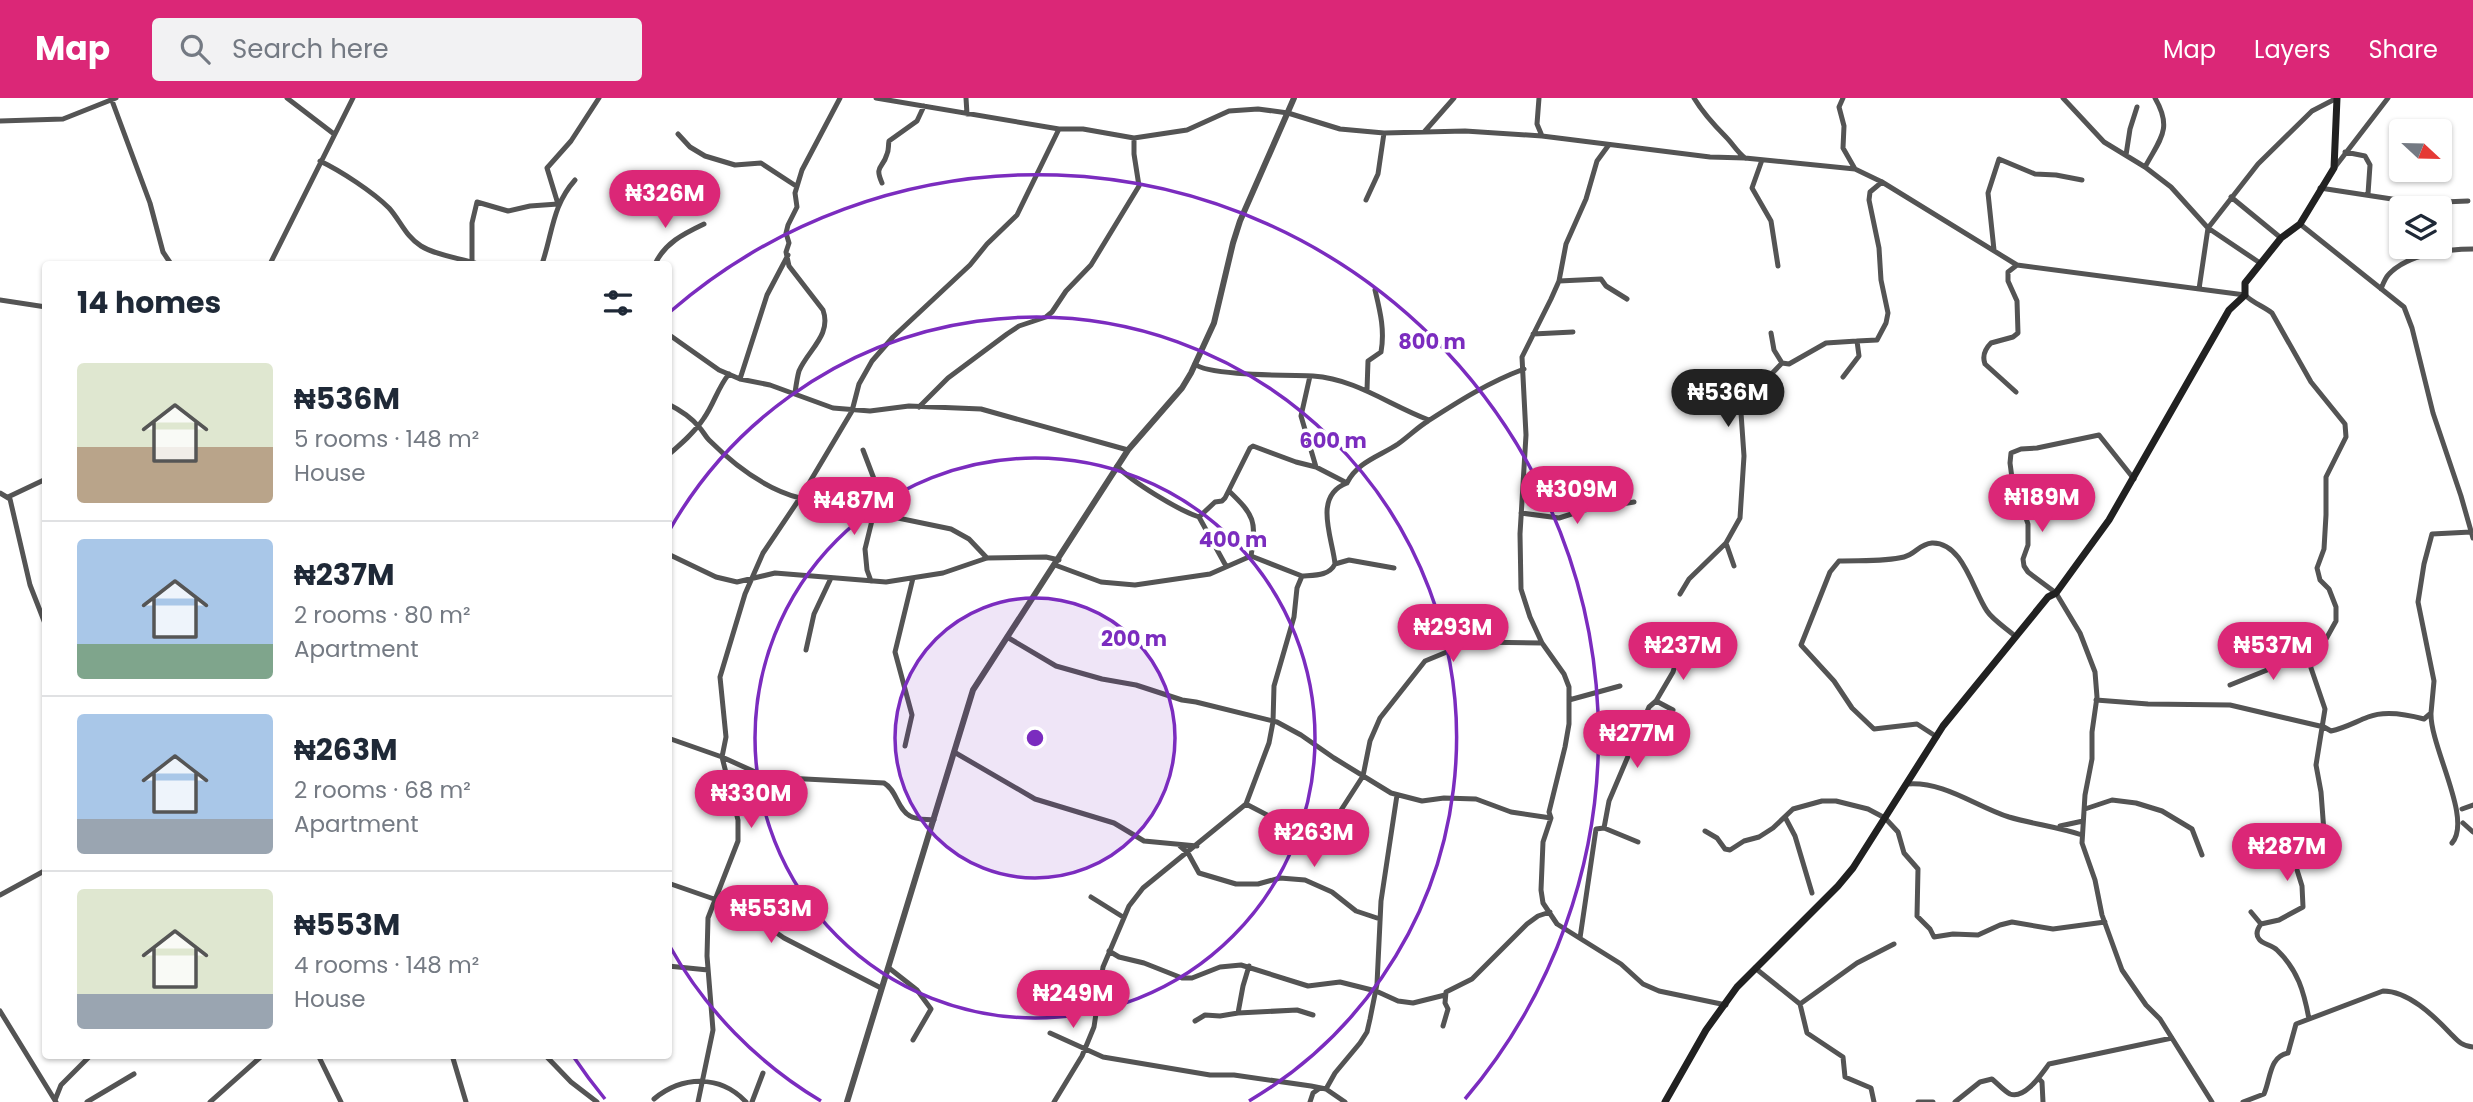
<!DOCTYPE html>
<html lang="en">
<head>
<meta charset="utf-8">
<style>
	body { margin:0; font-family:Poppins,sans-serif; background:#f2f2f3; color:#1f2937; height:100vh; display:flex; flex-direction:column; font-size:26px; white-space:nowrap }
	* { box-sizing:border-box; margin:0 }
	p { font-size:23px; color:#747a83 }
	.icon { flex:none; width:38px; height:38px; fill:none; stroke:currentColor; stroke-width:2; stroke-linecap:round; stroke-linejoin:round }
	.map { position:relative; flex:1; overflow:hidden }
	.details { position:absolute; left:42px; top:163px; width:630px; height:798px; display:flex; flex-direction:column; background:#fff; border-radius:7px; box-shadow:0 2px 5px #0004 }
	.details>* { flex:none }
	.needle { width:46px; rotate:112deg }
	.controls { position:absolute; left:2389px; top:21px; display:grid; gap:14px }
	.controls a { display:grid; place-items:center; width:63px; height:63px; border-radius:7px; background:#fff; box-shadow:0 2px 5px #0004; font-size:35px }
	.price { position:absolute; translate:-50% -60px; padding:0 16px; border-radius:24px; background:#db2777; color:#fff; font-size:23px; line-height:46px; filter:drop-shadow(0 2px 4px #0008) }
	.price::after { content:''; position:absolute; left:50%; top:42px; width:21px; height:16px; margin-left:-10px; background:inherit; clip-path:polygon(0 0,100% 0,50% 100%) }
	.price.active { background:#222; color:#fff }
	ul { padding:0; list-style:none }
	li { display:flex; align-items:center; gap:21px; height:175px; padding:0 35px }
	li+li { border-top:2px solid #e0e1e3 }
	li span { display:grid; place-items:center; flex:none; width:196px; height:140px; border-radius:7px; color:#555 }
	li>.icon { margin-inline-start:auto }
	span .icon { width:84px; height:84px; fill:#fffc; stroke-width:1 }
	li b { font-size:30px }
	h2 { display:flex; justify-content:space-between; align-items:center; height:84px; padding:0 35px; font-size:30px }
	header { display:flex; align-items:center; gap:42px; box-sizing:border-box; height:98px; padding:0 35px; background:#db2777; color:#fff }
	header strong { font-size:33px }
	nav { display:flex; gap:38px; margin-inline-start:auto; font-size:24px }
	.search { width:490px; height:63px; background:#f2f2f3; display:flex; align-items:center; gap:18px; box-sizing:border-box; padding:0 24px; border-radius:7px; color:#747a83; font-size:26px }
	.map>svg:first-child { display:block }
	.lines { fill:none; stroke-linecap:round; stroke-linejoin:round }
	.minor { stroke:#545454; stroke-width:5 }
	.tertiary { stroke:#545454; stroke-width:6 }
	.secondary { stroke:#212121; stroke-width:7 }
	.ring { fill:none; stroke:#7b2cbf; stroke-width:3.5 }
	.centre { fill:#7b2cbf; stroke:#fff; stroke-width:3.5 }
	.ring-label { font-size:21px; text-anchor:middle; font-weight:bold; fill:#7b2cbf; stroke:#fff; stroke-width:7; stroke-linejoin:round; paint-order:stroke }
</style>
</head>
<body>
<header>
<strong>Map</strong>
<div class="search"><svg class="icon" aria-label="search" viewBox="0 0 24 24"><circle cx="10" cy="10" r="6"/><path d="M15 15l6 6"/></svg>Search here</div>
<nav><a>Map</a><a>Layers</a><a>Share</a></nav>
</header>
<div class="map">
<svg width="2473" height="1004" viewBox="0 0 2473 1004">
	<rect width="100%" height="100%" fill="#fff"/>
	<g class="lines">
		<path class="minor" d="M111,0L150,105L163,154L171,166
			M287,0L334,36
			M876,0L1059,31H1083L1134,40L1187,32L1229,13L1258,11L1288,15L1340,31L1384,35L1465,33L1542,38L1710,59L1745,60L1855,71L1882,84L2017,167L2245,197C2253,205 2263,208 2272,215L2311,284L2345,326L2346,339L2326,379V417L2324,451L2317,470L2320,482L2329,491L2336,509V523L2321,550L2310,561L2311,570L2325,611L2316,667L2321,694L2324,734L2288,743L2302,788L2303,809L2279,822L2261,826C2258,830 2255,836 2259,841C2262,846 2272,847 2277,852C2298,872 2304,894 2309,921
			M966,0L967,16
			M1539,0L1537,26L1542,38
			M1694,0C1703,15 1714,27 1726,39C1733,46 1737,54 1745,60
			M1843,0L1839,9L1844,28L1843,50L1855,71
			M2063,0L2104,44L2145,69L2171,89L2208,130L2260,165
			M0,23L63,21L116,0
			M1425,33L1454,0
			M678,36L690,49L705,58L735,67L761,65L796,88
			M1608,48L1597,63L1586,101L1566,146L1559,183L1551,201L1522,259L1526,337L1520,436L1521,491L1530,519L1542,545L1564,576L1569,589V626L1565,649L1549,714L1551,720L1543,744L1541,792L1543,805L1557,826L1621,866L1643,886L1659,893L1726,907
			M2345,54L2365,58L2370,67L2368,96
			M2126,57L2130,31L2137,9
			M1762,62L1752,90L1771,123L1778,168
			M320,63C341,73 373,94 389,110C400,122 406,139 421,148C437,158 460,160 478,166
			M2145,69C2160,41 2173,31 2155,0
			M2335,69L2388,0
			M882,85C874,67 883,71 887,56C889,52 888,48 889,43L917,23L924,8
			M2320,90L2418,105L2468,103
			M2231,99L2281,140
			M1366,102L1378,76L1384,35
			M2300,126L2404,209L2412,230L2433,315L2461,398L2473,440
			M1994,152L1988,95L1999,61L2035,76L2056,77L2082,82
			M472,164V125L477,104L508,113L530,108L558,106L547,70L571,43L599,0
			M270,166L353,0
			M542,166C553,134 552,108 575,82
			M655,166C665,145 683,136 704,126
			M1559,183L1601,181L1606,188L1627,201
			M2199,191L2208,130L2258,66L2312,13L2337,0
			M2381,191C2383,186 2385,180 2389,176C2408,156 2447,151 2473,151
			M0,202L46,209
			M1771,235L1774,252L1782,265
			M668,236L719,272L740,281L770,287L833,310L870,313L909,308L981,311L1128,352
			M1533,236L1573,234
			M1195,266C1208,278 1291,277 1313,278C1356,281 1389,307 1429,322
			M1310,278L1301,318L1316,369
			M1843,279L1859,258L1857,243L1877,242L1886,225L1888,215L1881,182L1879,150L1869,102L1870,94L1882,84
			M740,281L767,197L788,157
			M1367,292L1368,263L1381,254C1385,232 1380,213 1375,192
			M2016,294L1985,266C1982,258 1985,251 1991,245L2013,239L2018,235L2017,203L2008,183V174L2017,167
			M795,295C796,288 797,280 799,273C808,252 832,237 823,212L789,168L786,154L789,145L786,135L788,127L797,109L795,95L802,72L840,0
			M668,306C680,312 691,319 699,329C703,333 705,338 709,342C734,367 765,391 800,400
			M919,309L948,280L1007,236L1019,228L1046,219L1052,214L1066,193L1091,167L1139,88L1134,56V40
			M863,352L879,394L865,451L867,472L871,483
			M668,357C681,346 695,334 704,320C714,306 718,289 729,276
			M1117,368C1132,384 1178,412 1199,419L1215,404L1222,403L1225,400L1250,350L1253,348L1296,364L1316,369L1347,385
			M2134,381L2099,337L2037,350L2021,351L2011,355L2010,365L2012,380L2028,426V447L2023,461L2024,468L2028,474L2056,495L2080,535L2095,574L2097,599L2092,634V661L2085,697L2082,745L2095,782L2102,817L2122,872L2146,907L2160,921L2212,1004
			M1229,393C1254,417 1257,423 1251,458
			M0,395L10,401L30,487L46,528
			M802,397L845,409L951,431L969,441L987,460
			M8,399L46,381
			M1521,415L1559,420L1584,412L1634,404
			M1199,419L1226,468
			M1726,445L1734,468
			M668,456L716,479L737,484L775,475L886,484L943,475L987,460L1046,459L1059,462
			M1335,466L1349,462L1394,470
			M1302,478C1315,477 1329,478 1335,466C1333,441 1312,398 1347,385C1357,364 1380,358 1398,346C1408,339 1418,329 1428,323C1459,303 1489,284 1524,271
			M1680,496L1689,481L1726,445L1740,420L1744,358L1741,315L1757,291L1782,265L1789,266L1826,245L1857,243
			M1007,539L1056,568L1102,581L1136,587L1182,602L1196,604L1277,624L1301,637L1334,660L1391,695L1422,703L1444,700L1476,701L1511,714L1551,720
			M806,552L814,516L831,480
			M2230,587L2277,568L2310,561
			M1569,602L1620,588
			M2096,602L2148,606L2230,607L2324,629L2331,633C2345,630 2355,624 2368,619C2385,612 2406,616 2424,621L2431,615C2430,649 2473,721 2452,745
			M1656,603L1673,574L1680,551
			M2431,615L2434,583L2418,504L2424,466L2432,436L2471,434
			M1937,639L1917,626L1874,631L1852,610L1834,583L1801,547L1830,474L1839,463C1860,462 1884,464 1904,459C1916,456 1919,446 1932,445C1963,444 1973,493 1987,513C1993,522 2006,530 2015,538
			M668,640L722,659L766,679L884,685C897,692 897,711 910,718C916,722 926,721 934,722
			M905,648L912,617L895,554L913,480
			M954,654L1035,701L1114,725L1144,743L1197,748
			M1907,686C1944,683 1975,708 2009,719C2033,726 2058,729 2082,737
			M1246,706L1304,736L1319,732L1334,723L1363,678L1370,643L1380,620L1425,563L1471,544L1542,545
			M2085,711L2112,702L2136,705L2162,713L2192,731L2202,757
			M2462,711L2473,707
			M1785,719L1795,738L1812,795
			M2463,725L2473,734
			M2060,728L2083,723
			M1604,730L1609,703L1649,609L1656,603L1673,612
			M1705,733L1717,740L1725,751L1730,752L1744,743L1759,739L1773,730L1793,711L1822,703H1836L1868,711L1885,720L1898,734L1904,755L1918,771L1917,818L1930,831L1934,839L1953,836L1978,837L2000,827L2012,824L2053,831L2105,824
			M1180,748L1188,755L1199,775L1236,786H1258L1280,780L1305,782L1332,794L1356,813L1380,821
			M668,785L714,801L758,822L784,840L881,890
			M0,797L46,772
			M1091,799L1123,819
			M2251,814L2261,826
			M1580,840L1596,731L1604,730L1638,744
			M1109,853L1119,859L1144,865L1182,880H1192L1220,869L1241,867L1308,888L1340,884L1376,893L1398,903L1413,905L1445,897
			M668,868L708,872
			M889,870L917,892L931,911L913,942
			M1755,870L1800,906L1807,935L1843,959L1845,979L1871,990L1874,1004
			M1800,906L1857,865L1894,846
			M0,913L56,1004
			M1238,915L1243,888L1249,868
			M1195,923L1205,917L1220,918L1238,915L1297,912L1313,917
			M1443,928L1448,911L1445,905L1446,894L1472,881L1527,826L1538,818L1550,814
			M1050,935L1103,959L1210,977H1234L1311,988L1326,991L1345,1004
			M318,957L341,1004
			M452,957L466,1004
			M545,957L571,984L597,1004
			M2039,981L2042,984L2043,1004
			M1326,991L1335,975L1360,945L1367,934L1370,921L1377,886L1381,803L1397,697
			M654,1001C682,978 720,976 746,1004
			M55,1002L61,987L91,957
			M87,1004L134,976
			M210,1004L263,957
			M698,1004L713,932L707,858L708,820L738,743V722L722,659L726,639L720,579L745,496L763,455L802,397L852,313L859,286L872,263L893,239L970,167L987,146L1017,117L1059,31
			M752,1004L763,975
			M1054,1004L1082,958L1094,929L1103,869L1129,808L1143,790L1246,706L1269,645L1273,624L1274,588L1294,519L1297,490L1302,478L1251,458L1210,476L1135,487L1101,484L1055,467
			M1310,1004L1313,995L1320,990
			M1918,1004H1933
			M1955,1004L1980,984L1992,981C1997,985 2004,993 2010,996C2025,1002 2042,975 2049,966L2172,940
			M2243,1004L2264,996C2271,980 2269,959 2288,955L2296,926L2383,893C2408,893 2433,917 2450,935C2457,942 2461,948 2473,949"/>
		<path class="tertiary" d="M847,1004L973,592L1128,352L1182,290L1191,275L1214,225L1233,145L1240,123L1294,0"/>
		<path class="secondary" d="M1665,1004L1706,932L1737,889L1838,788L1853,770L1943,628L2048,499L2056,495L2109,422L2229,212L2245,197V185L2281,140L2300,126L2334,70L2337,0"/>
	</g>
	<circle cx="1035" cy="640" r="140" fill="#7b2cbf" fill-opacity=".12"/>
	<g class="ring">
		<circle cx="1035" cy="640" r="140"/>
		<circle cx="1035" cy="640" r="280"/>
		<path d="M821 1003A421 421 0 0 1 669 847M669 433A421 421 0 1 1 1249 1003"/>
		<path d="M605 1001A561 561 0 0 1 573 958M671 213A561 561 0 0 1 1465 1001"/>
	</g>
	<circle cx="1035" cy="640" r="10" class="centre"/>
	<g class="ring-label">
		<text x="1432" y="251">800 m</text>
		<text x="1333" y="350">600 m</text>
		<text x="1233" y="449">400 m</text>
		<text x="1134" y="548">200 m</text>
	</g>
</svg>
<div class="controls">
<a><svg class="needle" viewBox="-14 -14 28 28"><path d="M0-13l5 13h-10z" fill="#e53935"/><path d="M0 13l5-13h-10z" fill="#747a83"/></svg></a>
<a><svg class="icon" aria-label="layers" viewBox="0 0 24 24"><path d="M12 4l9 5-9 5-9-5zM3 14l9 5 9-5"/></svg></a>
</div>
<b class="price" style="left:665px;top:132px">₦326M</b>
<b class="price active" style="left:1728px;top:331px">₦536M</b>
<b class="price" style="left:1577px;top:428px">₦309M</b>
<b class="price" style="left:2042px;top:436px">₦189M</b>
<b class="price" style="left:854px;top:439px">₦487M</b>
<b class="price" style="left:1453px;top:566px">₦293M</b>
<b class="price" style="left:1683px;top:584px">₦237M</b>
<b class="price" style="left:2273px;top:584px">₦537M</b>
<b class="price" style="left:1637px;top:672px">₦277M</b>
<b class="price" style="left:751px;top:732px">₦330M</b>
<b class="price" style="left:1314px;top:771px">₦263M</b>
<b class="price" style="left:2287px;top:785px">₦287M</b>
<b class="price" style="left:771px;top:847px">₦553M</b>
<b class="price" style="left:1073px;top:932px">₦249M</b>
<section class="details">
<h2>14 homes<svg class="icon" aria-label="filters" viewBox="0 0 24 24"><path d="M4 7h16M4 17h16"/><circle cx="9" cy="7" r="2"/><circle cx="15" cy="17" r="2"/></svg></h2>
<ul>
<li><span style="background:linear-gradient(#dfe7d0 60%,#b9a48a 0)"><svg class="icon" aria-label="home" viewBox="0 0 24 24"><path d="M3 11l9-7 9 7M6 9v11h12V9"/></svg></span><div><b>₦536M</b><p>5 rooms · 148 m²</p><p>House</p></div></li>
<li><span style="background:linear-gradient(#a9c7e8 75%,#7fa58c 0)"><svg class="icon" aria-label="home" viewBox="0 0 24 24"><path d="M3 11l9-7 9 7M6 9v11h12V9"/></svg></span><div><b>₦237M</b><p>2 rooms · 80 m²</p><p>Apartment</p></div></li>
<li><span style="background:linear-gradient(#a9c7e8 75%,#9aa5b1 0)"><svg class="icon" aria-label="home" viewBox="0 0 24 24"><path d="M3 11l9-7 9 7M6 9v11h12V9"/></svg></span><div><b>₦263M</b><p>2 rooms · 68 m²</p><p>Apartment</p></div></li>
<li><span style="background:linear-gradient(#dfe7d0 75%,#9aa5b1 0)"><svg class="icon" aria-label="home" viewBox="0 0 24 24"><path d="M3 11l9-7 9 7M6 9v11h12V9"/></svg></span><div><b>₦553M</b><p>4 rooms · 148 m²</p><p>House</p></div></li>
</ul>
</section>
</div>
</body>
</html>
